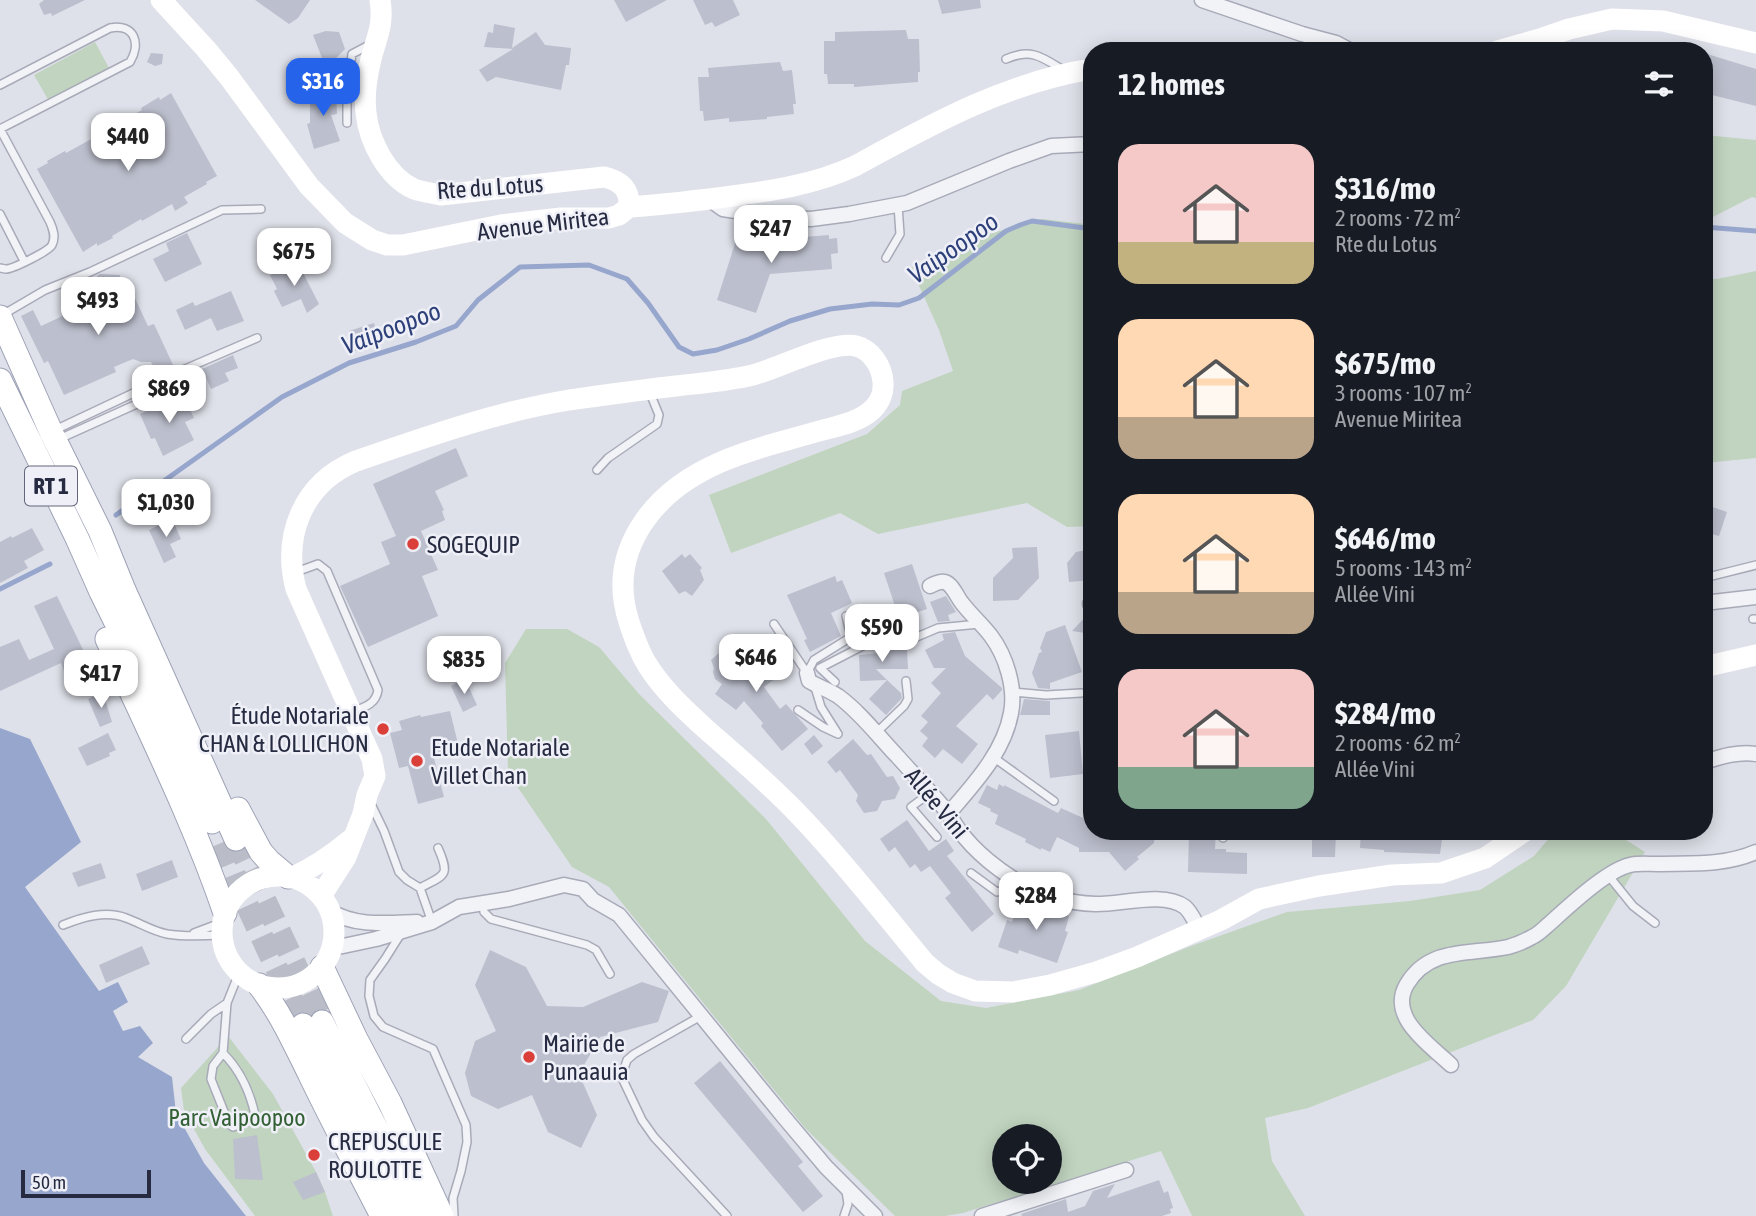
<!DOCTYPE html>
<html lang="en">
<head>
<meta charset="utf-8">
<style>
	body { margin:0; font-family:"Asap Condensed",sans-serif; background:#20242c; color:#f1f3f6; height:100vh; display:flex; flex-direction:column; font-size:26px; white-space:nowrap }
	* { box-sizing:border-box; margin:0 }
	p { font-size:23px; color:#9ea1a6 }
	.icon { flex:none; width:38px; height:38px; fill:none; stroke:currentColor; stroke-width:2; stroke-linecap:round; stroke-linejoin:round }
	.map { position:relative; flex:1; overflow:hidden }
	.drawer { position:absolute; left:1083px; top:42px; width:630px; height:798px; display:flex; flex-direction:column; background:#171b24; border-radius:28px; box-shadow:0 4px 18px #0003 }
	.drawer>* { flex:none }
	.fabs { position:absolute; left:992px; top:1124px; display:grid; gap:14px }
	.fabs a { display:grid; place-items:center; width:70px; height:70px; border-radius:50%; background:#171b24; box-shadow:0 4px 18px #0003; font-size:35px }
	.scale { position:absolute; left:21px; bottom:18px; width:130px; box-sizing:border-box; padding-left:7px; border:4px solid #262b42; border-top:0; font-size:19px; line-height:24px; white-space:nowrap; color:#262b42; -webkit-text-stroke:5px #eff0f7; paint-order:stroke }
	.price { position:absolute; translate:-50% -60px; padding:0 16px; border-radius:14px; background:#fff; color:#222; font-size:23px; line-height:46px; filter:drop-shadow(0 2px 4px #0008) }
	.price::after { content:''; position:absolute; left:50%; top:42px; width:21px; height:16px; margin-left:-10px; background:inherit; clip-path:polygon(0 0,100% 0,50% 100%) }
	.price.current { background:#2563eb; color:#fff }
	ul { padding:0; list-style:none }
	li { display:flex; align-items:center; gap:21px; height:175px; padding:0 35px }
	li span { display:grid; place-items:center; flex:none; width:196px; height:140px; border-radius:21px; color:#555 }
	li>.icon { margin-inline-start:auto }
	span .icon { width:84px; height:84px; fill:#fffc; stroke-width:1 }
	li b { font-size:30px }
	h2 { display:flex; justify-content:space-between; align-items:center; height:84px; padding:0 35px; font-size:30px }
	.map>svg:first-child { display:block }
	.green { fill:#c0d4bf; fill-rule:evenodd }
	.water { fill:#97a6cd }
	.lines { fill:none; stroke-linecap:round; stroke-linejoin:round }
	.stream { stroke:#97a6cd; stroke-width:5 }
	.building { fill:#bcbfcd }
	.primary-tunnel { stroke:#babdc8; stroke-width:23; stroke-dasharray:23 11; stroke-linecap:butt }
	.lane-casing { stroke:#a8aab8; stroke-width:10 }
	.street-casing { stroke:#a8aab8; stroke-width:17 }
	.primary-casing { stroke:#9da2b6; stroke-width:25 }
	.lane { stroke:#f2f3f7; stroke-width:7 }
	.street { stroke:#f2f3f7; stroke-width:14 }
	.secondary { stroke:#fff; stroke-width:21 }
	.primary { stroke:#fff; stroke-width:23 }
	.poi-dot { fill:#da4039; stroke:#eff0f7; stroke-width:2.5 }
	.labels { text-anchor:middle; dominant-baseline:central; stroke-width:5; stroke-linejoin:round; paint-order:stroke }
	.shield { fill:#eff0f7; stroke:#626678; stroke-width:2 }
	.shield-label { font-size:23px; font-weight:bold; fill:#262b42 }
	.street-label { font-size:24px; fill:#262b42; stroke:#eff0f7 }
	.poi-label { font-size:24px; fill:#262b42; stroke:#eff0f7; text-anchor:start }
	.park-label { font-size:24px; fill:#325f33; stroke:#eff0f7 }
	.water-label { font-size:26px; font-style:italic; fill:#2d407a; stroke:#eff0f7 }
</style>
</head>
<body>
<div class="map">
<svg width="1756" height="1216" viewBox="0 0 1756 1216">
	<rect width="100%" height="100%" fill="#dfe1ea"/>
	<path class="green" d="M95,42L110,70L50,103L34,75Z
		M1705,135L1756,140V198L1752,197L1705,221Z
		M1042,219L1086,224L1092,237V526L1067,527L1027,503L878,534L840,513L731,553L709,495L867,434L900,405L902,391L953,371L939,330L911,268L965,241Z
		M1756,271V458L1705,463V278L1717,279Z
		M526,629H567L599,647L639,694L766,819L865,941L941,1001L986,1008L1079,990L1194,945L1287,912L1410,901L1480,890L1534,856L1555,831H1612L1645,852L1566,986L1533,1020L1308,1108L1265,1118L1272,1161L1305,1216H1192L1161,1151L963,1213L945,1216H895L805,1128L609,887L572,867L508,773L505,663ZM1004,1136H1050V1181H1004Z
		M228,1036L273,1094L316,1172L325,1192L333,1216H255L205,1149L184,1111L181,1088Z"/>
	<path class="water" d="M0,728L30,739L81,842L25,887L99,991L118,982L128,1002L113,1011L123,1031L140,1026L153,1043L138,1057L172,1077L176,1113L204,1163L246,1216H0Z"/>
	<g class="lines">
		<path class="stream" d="M1704,227L1756,231
			M116,515L282,397L349,363L416,342L456,326L478,300L520,267L589,265L627,279L648,303L679,347L693,354L717,350L749,339L790,321L830,309L872,304L899,305L919,298L1006,231L1020,225L1032,221L1092,229
			M0,589L50,564"/>
	</g>
	<path class="building" d="M44,0H85L52,16L51,13L44,15L39,4Z
		M255,0H310L298,18L289,24Z
		M614,0H667L626,22Z
		M693,0H733L740,15L715,27L712,22L705,25Z
		M938,0H980L981,8L942,14Z
		M494,24L515,28L512,48L536,32L545,45L571,48L569,65H566L561,90L496,77L487,82L479,70L513,49L484,47L488,32L493,33Z
		M906,30L908,39H919L920,72H918V82L854,87V84H828L827,74H824V41H835V32Z
		M326,31L339,32L345,49L336,58L324,63L313,35Z
		M151,53L163,54L162,64L155,66L147,62Z
		M1704,53L1756,69V106L1704,93Z
		M780,62L783,71L792,70L796,104H793L794,114L767,117V119L729,122V118L704,121L703,111H700L698,77H709L708,68Z
		M336,90L337,114L331,115L340,141L314,149L307,124L310,123V91Z
		M171,93L217,176L206,182L207,184L184,197L188,203L175,211L172,204L142,221L141,219L112,236L113,238L97,246V243L83,252L37,169L48,163L47,161L65,151L66,153L95,137L94,135L112,124L113,126L142,110L141,108L159,97L160,100Z
		M739,231L777,244L779,239L829,235V239L837,238L838,253L831,254L832,269L770,274L756,313L717,300Z
		M187,233L202,264L165,282L153,259L169,251L166,243Z
		M298,263L319,304L307,313L301,299L282,307L274,291L277,289L270,275Z
		M100,274L120,275L119,299L132,292L148,326L154,324L174,367L158,375L151,362H141L133,359L114,367L116,372L64,395L48,361L44,363L21,316L33,310L41,326L67,314L65,311L92,298L91,280H99L97,276Z
		M231,291L244,321L217,331L211,318L185,330L176,310L193,302L195,306Z
		M374,323L380,343L355,351L349,331Z
		M233,355L238,368L225,373L229,381L211,389L202,369Z
		M184,397L194,418L185,422L194,440L163,456L155,438L151,439L140,414L163,403L164,406Z
		M456,448L468,476L435,491L444,510L442,511L445,520L421,531L438,570L422,576L438,616L368,647L340,586L390,564L381,542L396,536L373,484Z
		M1704,504L1727,512L1719,536L1704,532Z
		M172,519L181,539L170,544L176,557L164,563L149,530Z
		M32,528L44,550L24,561L28,568L0,583V542L11,536L12,538Z
		M1037,547L1039,578L1018,600L993,601V578L1013,558L1012,548Z
		M1086,550L1092,554V580L1069,582L1067,563L1076,552Z
		M682,554L685,558L690,554L702,568L700,570L704,580L692,596L685,591L679,594L662,571Z
		M912,564L927,609L909,615L905,607L906,627H902L884,573Z
		M835,576L837,582L842,580L852,603L831,613L841,636L810,652L804,640L807,639L787,595Z
		M57,596L88,660L64,671L61,663L0,691V647L19,639L29,660L54,649L34,606Z
		M946,596L956,612L948,615L950,621L938,622L930,602Z
		M1089,613L1092,614V634L1072,631Z
		M1065,625L1082,672L1050,683V689L1038,688L1032,673L1039,653L1042,652L1040,648L1046,632Z
		M955,632L965,656L1002,688V690L993,700L987,694L956,726L978,744L962,764L943,749L935,758L922,746L928,738L920,731L928,722L921,716L941,693L931,683L946,668H934L925,650L944,640L942,634Z
		M726,647L729,651L735,647L749,665L764,653L781,674L764,687L780,709L786,704L808,729L782,751L761,726L763,723L744,701L736,710L715,694L722,684L715,679L713,672L714,668L711,660Z
		M880,650H907L908,669H876L887,680L860,681L859,655L879,653Z
		M465,679L477,705L463,712L451,686Z
		M887,680L901,693L902,698L886,715L869,699Z
		M103,693L112,722L100,727L88,699Z
		M1024,699L1050,701V715H1020Z
		M450,711L460,752L434,758L444,797L418,804L408,766L399,768L390,733L402,730L399,721L420,715L421,717Z
		M1079,731L1083,774L1050,778L1045,735Z
		M108,733L116,750L109,753L110,756L87,766L78,748Z
		M814,735L823,746L812,755L804,744Z
		M853,739L867,755L871,754L887,777L893,776L900,788L895,799L882,801L877,811L864,813L856,801L858,795L840,770L836,773L827,762Z
		M999,784L1004,787V785L1058,813L1061,808L1092,822V831H1155L1154,843L1137,857L1139,859L1125,871L1109,852H1079V848L1057,837L1050,852L1041,848V850L1025,842L1026,839L995,824L998,815L990,811L991,809L978,803L987,785L997,790Z
		M907,820L929,851L946,839L954,851L947,856L994,914L972,932L945,898L951,893L930,866L921,872L915,864L910,868L895,847L889,852L880,839Z
		M1189,831H1216L1215,849H1226V852L1247,853V874L1188,872Z
		M1312,831L1336,832L1335,857H1312Z
		M1361,831H1443L1440,854L1384,852V850L1360,848Z
		M172,860L178,877L142,891L136,874Z
		M101,863L106,878L78,887L72,873Z
		M1020,900L1069,916L1065,931L1068,932L1057,963L1019,950L1018,954L998,947L1007,920L1012,922Z
		M142,946L150,964L106,983L99,965Z
		M490,950L526,967L547,1006L583,1007L642,982L669,991L658,1022L600,1037L579,1074L597,1115L581,1148L548,1132L532,1095L498,1109L471,1096L465,1073L475,1041L496,1031L475,985Z
		M720,1061L803,1162L798,1166L823,1196L803,1212L694,1083Z
		M257,1135L263,1180L235,1179L233,1139Z
		M316,1172L325,1192L303,1200L293,1182Z
		M1159,1180L1164,1193L1168,1191L1173,1208L1170,1209L1171,1213L1162,1216H1022L1021,1214L1066,1199L1068,1212L1085,1206L1093,1191L1115,1184L1107,1198Z"/>
	<g class="lines">
		<path class="primary-tunnel" d="M236,839L322,1022
			M221,843L247,905L303,1025"/>
		<defs>
			<path id="lane" d="M1006,59C1031,48 1042,57 1063,70
				M0,85L110,28C135,23 141,44 130,62L0,129
				M347,123V89L352,54L371,44
				M0,129L50,222C53,229 56,237 52,245C49,251 13,269 6,269C4,269 2,268 0,268
				M0,214L24,261
				M886,258L900,234L898,205
				M4,314L45,290L90,272L222,210L261,209
				M55,430L178,372L257,338
				M59,439L179,385
				M597,470L608,458L657,424L659,415L650,393
				M296,572L318,564L327,571L378,690C376,704 365,707 352,712
				M1704,578L1756,565
				M1753,619H1756
				M774,624L807,673L814,660L851,637L846,616
				M835,682L820,668L880,637L912,639L938,628L979,624
				M1013,692L1046,695L1081,693
				M798,710L823,727L838,734L821,707L814,684
				M877,732L904,706L908,699L906,681
				M993,757L1054,801
				M930,793L911,807L937,837
				M370,802L384,831L399,872L407,880L420,888L432,922
				M1223,838V831
				M971,873L997,892L1004,890L1017,882
				M1608,875L1633,906L1655,923
				M420,888C444,875 451,877 438,848
				M483,903L484,912L491,919L587,945L596,950L610,974
				M63,925C83,917 106,910 126,918C140,923 152,931 167,934C185,937 203,936 221,935
				M402,932L385,959L370,980L369,996L374,1016L383,1027L433,1049L466,1125L467,1142L461,1171L453,1198L454,1216
				M194,933L223,922
				M701,1016L634,1054L627,1060L624,1069L623,1080L642,1120L654,1137L727,1216
				M186,1039L211,1014L227,1003
				M223,1053C240,1070 250,1092 255,1115L253,1120L233,1127L229,1124L211,1079L213,1066L223,1053L227,1003L239,973
				M844,1216L848,1204L846,1191"/>
			<path id="street" d="M1202,0L1302,34L1336,43L1351,51
				M709,199L723,209L773,217L811,219L849,214L907,203L1009,161L1051,146L1092,144
				M930,586C934,584 940,581 945,582C953,585 957,597 962,603C971,615 982,624 991,636C1006,656 1016,688 1011,713C1004,752 974,784 949,813
				M1704,603L1756,597
				M1090,604H1092
				M807,673L809,681C819,687 829,690 838,696C861,713 878,736 898,757C913,774 929,790 944,808C950,815 954,823 959,830C975,852 1000,872 1024,885C1045,897 1071,903 1095,904C1120,905 1163,891 1185,907C1191,912 1195,922 1199,929
				M1704,762C1720,757 1739,751 1756,754
				M330,911C356,927 386,923 417,922
				M332,947L343,946L376,939L432,922L459,907L509,899L564,885L583,889L593,900L619,915L783,1116L826,1167L875,1216
				M1451,1065C1430,1045 1387,1017 1407,984C1430,946 1471,955 1508,947C1516,945 1525,941 1532,937C1539,934 1544,928 1549,924C1568,907 1607,870 1630,865C1638,863 1648,864 1657,864C1691,863 1724,866 1756,852
				M982,1216L1126,1170"/>
			<path id="primary" d="M0,317L52,434L100,531L124,590L236,839
				M0,380L77,538L101,592L181,755L212,822
				M107,639C148,730 193,819 225,913
				M238,809L261,852L269,861L288,877
				M322,967L356,1039L390,1103L442,1216
				M259,985C282,1015 294,1043 310,1075C333,1123 358,1169 382,1216
				M322,1022L421,1216
				M303,1025L401,1216"/>
		</defs>
		<use href="#lane" class="lane-casing"/>
		<use href="#street" class="street-casing"/>
		<use href="#primary" class="primary-casing"/>
		<use href="#lane" class="lane"/>
		<use href="#street" class="street"/>
		<path class="secondary" d="M161,0L206,49L229,77L309,186L345,223L372,240L387,245H403L501,225L535,221L561,218H609L619,215L629,207C661,205 693,201 725,197C770,191 814,185 855,166C930,125 1007,82 1092,69
			M380,0C384,25 377,36 371,59C367,75 364,96 366,113C369,141 387,177 414,189C422,192 432,193 441,195L604,177C621,181 630,189 629,207
			M1497,51L1543,38L1569,29L1612,19L1663,21L1756,43
			M1704,667L1756,655
			M222 932a56 56 0 1 1 112 0a56 56 0 1 1-112 0Z
			M291,878C313,868 332,855 350,840
			M321,896L346,857L363,814L367,795L375,776L372,759L296,589C282,535 303,483 356,461C426,437 496,412 569,400C605,395 640,390 676,386C701,383 728,381 753,375C779,368 833,340 856,346C872,350 882,367 883,382C884,392 880,402 873,409C858,424 831,427 812,433C781,442 750,449 721,462C691,475 664,493 645,520C623,551 617,585 629,622C634,637 639,652 648,666C664,691 686,711 708,731C740,759 772,786 801,817C845,863 884,914 925,963L938,974L953,983L975,991L1013,992L1050,985L1096,972L1137,957L1221,920L1259,899L1319,886L1392,875L1441,873L1485,858L1525,831"/>
		<use href="#primary" class="primary"/>
	</g>
	<g class="poi-dot">
		<circle cx="413" cy="544" r="7"/>
		<circle cx="383" cy="729" r="7"/>
		<circle cx="417" cy="761" r="7"/>
		<circle cx="529" cy="1057" r="7"/>
		<circle cx="314" cy="1155" r="7"/>
	</g>
	<g class="labels">
		<rect class="shield" x="25" y="466.5" width="52" height="39" rx="5"/>
		<g class="shield-label">
			<text x="51" y="486">RT 1</text>
		</g>
		<g class="street-label">
			<text transform="translate(490 187) rotate(-4)">Rte du Lotus</text>
			<text transform="translate(543 224) rotate(-7)">Avenue Miritea</text>
			<text transform="translate(937 803) rotate(50)">Allée Vini</text>
		</g>
		<g class="poi-label">
			<text x="427" y="544">SOGEQUIP</text>
			<text x="369" y="715" text-anchor="end">Étude Notariale<tspan x="369" dy="28">CHAN &amp; LOLLICHON</tspan></text>
			<text x="431" y="747">Etude Notariale<tspan x="431" dy="28">Villet Chan</tspan></text>
			<text x="543" y="1043">Mairie de<tspan x="543" dy="28">Punaauia</tspan></text>
			<text x="328" y="1141">CREPUSCULE<tspan x="328" dy="28">ROULOTTE</tspan></text>
		</g>
		<g class="park-label">
			<text x="237" y="1117">Parc Vaipoopoo</text>
		</g>
		<g class="water-label">
			<text transform="translate(953 248) rotate(-35)">Vaipoopoo</text>
			<text transform="translate(391 328) rotate(-21)">Vaipoopoo</text>
		</g>
	</g>
</svg>
<div class="fabs">
<a><svg class="icon" aria-label="locate" viewBox="0 0 24 24"><circle cx="12" cy="12" r="6"/><path d="M12 2v4M12 18v4M2 12h4M18 12h4"/></svg></a>
</div>
<div class="scale">50 m</div>
<b class="price current" style="left:323px;top:118px">$316</b>
<b class="price" style="left:128px;top:173px">$440</b>
<b class="price" style="left:771px;top:265px">$247</b>
<b class="price" style="left:294px;top:288px">$675</b>
<b class="price" style="left:98px;top:337px">$493</b>
<b class="price" style="left:169px;top:425px">$869</b>
<b class="price" style="left:166px;top:539px">$1,030</b>
<b class="price" style="left:882px;top:664px">$590</b>
<b class="price" style="left:756px;top:694px">$646</b>
<b class="price" style="left:464px;top:696px">$835</b>
<b class="price" style="left:101px;top:710px">$417</b>
<b class="price" style="left:1036px;top:932px">$284</b>
<section class="drawer">
<h2>12 homes<svg class="icon" aria-label="filters" viewBox="0 0 24 24"><path d="M4 7h16M4 17h16"/><circle cx="9" cy="7" r="2"/><circle cx="15" cy="17" r="2"/></svg></h2>
<ul>
<li><span style="background:linear-gradient(#f6c9c9 70%,#c2b280 0)"><svg class="icon" aria-label="home" viewBox="0 0 24 24"><path d="M3 11l9-7 9 7M6 9v11h12V9"/></svg></span><div><b>$316/mo</b><p>2 rooms · 72 m²</p><p>Rte du Lotus</p></div></li>
<li><span style="background:linear-gradient(#ffd9b3 70%,#b9a48a 0)"><svg class="icon" aria-label="home" viewBox="0 0 24 24"><path d="M3 11l9-7 9 7M6 9v11h12V9"/></svg></span><div><b>$675/mo</b><p>3 rooms · 107 m²</p><p>Avenue Miritea</p></div></li>
<li><span style="background:linear-gradient(#ffd9b3 70%,#b9a48a 0)"><svg class="icon" aria-label="home" viewBox="0 0 24 24"><path d="M3 11l9-7 9 7M6 9v11h12V9"/></svg></span><div><b>$646/mo</b><p>5 rooms · 143 m²</p><p>Allée Vini</p></div></li>
<li><span style="background:linear-gradient(#f6c9c9 70%,#7fa58c 0)"><svg class="icon" aria-label="home" viewBox="0 0 24 24"><path d="M3 11l9-7 9 7M6 9v11h12V9"/></svg></span><div><b>$284/mo</b><p>2 rooms · 62 m²</p><p>Allée Vini</p></div></li>
</ul>
</section>
</div>
</body>
</html>
